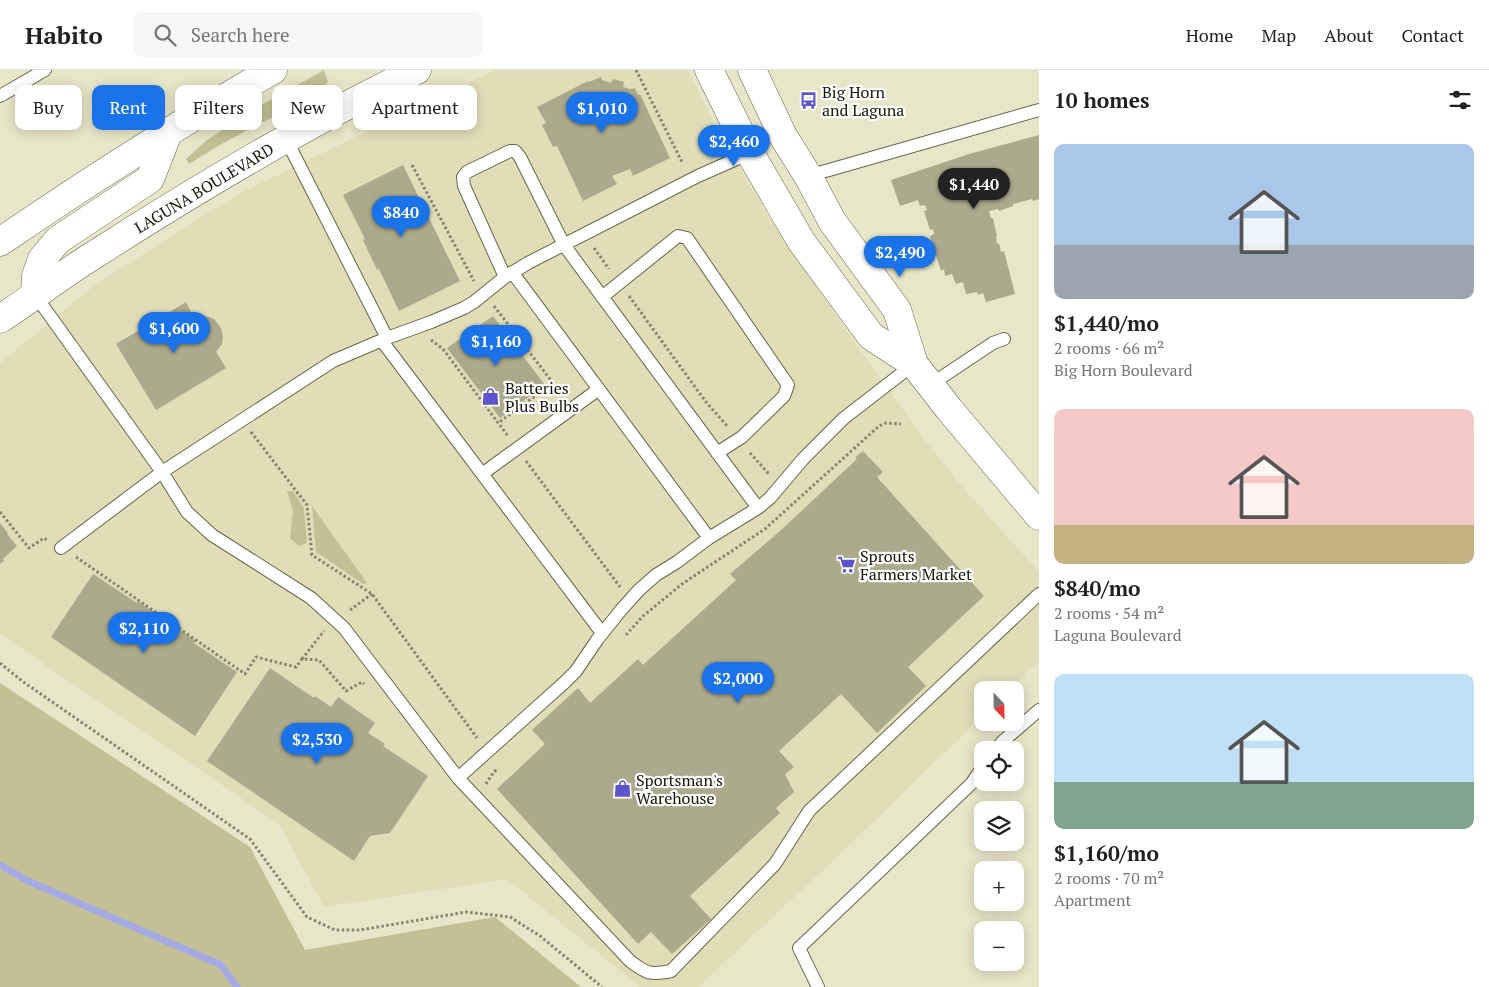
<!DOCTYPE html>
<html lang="en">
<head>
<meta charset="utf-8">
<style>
	body { margin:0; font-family:"PT Serif",serif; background:#f6f6f6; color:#202124; height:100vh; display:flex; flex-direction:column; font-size:19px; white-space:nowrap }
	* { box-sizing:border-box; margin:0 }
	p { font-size:16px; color:#757577 }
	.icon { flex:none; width:28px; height:28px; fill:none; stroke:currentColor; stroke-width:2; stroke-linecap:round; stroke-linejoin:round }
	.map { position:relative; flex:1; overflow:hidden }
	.side { display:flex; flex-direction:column; background:#fff; width:450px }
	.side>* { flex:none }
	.hud { position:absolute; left:15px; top:15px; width:475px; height:45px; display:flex; gap:10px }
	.needle { width:32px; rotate:158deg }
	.controls { position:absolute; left:974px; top:611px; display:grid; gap:10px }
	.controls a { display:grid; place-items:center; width:50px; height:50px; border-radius:10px; background:#fff; box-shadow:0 2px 12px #0003; font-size:25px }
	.price { position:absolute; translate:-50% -42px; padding:0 11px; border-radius:18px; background:#1a73e8; color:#fff; font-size:16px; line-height:32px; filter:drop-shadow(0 1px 2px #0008) }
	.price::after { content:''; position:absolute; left:50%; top:30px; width:15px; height:11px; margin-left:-8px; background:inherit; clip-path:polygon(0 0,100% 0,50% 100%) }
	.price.active { background:#222; color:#fff }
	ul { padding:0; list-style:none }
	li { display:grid; align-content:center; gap:10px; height:265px; padding:0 15px }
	li span { display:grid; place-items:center; height:155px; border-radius:10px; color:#555 }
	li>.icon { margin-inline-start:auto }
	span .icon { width:90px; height:90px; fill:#fffc; stroke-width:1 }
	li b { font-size:21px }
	h2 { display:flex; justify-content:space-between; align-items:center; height:60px; padding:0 15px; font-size:21px }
	.pill { padding:0 18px; border-radius:10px; background:#fff; box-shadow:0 2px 12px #0003; font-size:18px; line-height:45px }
	.pill.active { background:#1a73e8; color:#fff }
	header { display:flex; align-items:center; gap:30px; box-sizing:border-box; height:70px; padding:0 25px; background:#fff; border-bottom:1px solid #e0e0e0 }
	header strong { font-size:24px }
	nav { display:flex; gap:28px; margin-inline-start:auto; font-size:18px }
	.search { width:350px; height:45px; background:#f6f6f6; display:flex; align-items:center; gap:12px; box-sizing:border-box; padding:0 18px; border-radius:10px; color:#757577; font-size:19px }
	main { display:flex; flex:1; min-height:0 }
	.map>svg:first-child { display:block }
	.built { fill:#e0ddb7 }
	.green { fill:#c3c095 }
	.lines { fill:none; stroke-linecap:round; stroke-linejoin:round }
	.stream { stroke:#a6aae4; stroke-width:7 }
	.building { fill:#acaa8d }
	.lane-casing { stroke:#67654a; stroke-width:14 }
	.secondary-casing { stroke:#67654a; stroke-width:29 }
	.primary-casing { stroke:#67654a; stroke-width:29 }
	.path { stroke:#868570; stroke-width:3; stroke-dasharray:2.5 2.5; stroke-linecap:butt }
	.lane { stroke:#fff; stroke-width:12 }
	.secondary { stroke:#fff; stroke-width:28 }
	.primary { stroke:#fff; stroke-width:28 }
	.labels { text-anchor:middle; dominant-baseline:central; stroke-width:4.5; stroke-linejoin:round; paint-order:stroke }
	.poi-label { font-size:16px; fill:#151409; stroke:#fff; text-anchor:start }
	.street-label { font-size:16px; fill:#151409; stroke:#fff }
</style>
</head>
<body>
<header>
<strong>Habito</strong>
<div class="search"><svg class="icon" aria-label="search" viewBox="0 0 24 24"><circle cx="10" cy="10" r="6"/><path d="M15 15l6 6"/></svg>Search here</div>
<nav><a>Home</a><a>Map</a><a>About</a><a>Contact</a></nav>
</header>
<main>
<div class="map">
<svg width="1039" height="917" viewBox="0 0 1039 917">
	<rect width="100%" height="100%" fill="#e8e6c8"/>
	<path class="built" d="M495,0H688L715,55L764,140L855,273L924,369L959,413L1039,502V591L1009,620H982V646L832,792L752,866L699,917H640L507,809L324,837L279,754L0,564V293L95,215L212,140L247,120Z"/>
	<path class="green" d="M324,0L328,12L318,23L218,76L189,94L186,89L207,70L256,38Z
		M287,421H293L304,438L307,473L299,476L290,468L293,441Z
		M312,436L367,513L363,514L316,482Z
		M0,613L250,777L305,880L495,847L581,917H0Z"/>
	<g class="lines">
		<path class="stream" d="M0,795L28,811L221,895L237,917"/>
	</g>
	<path class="building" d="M601,7L602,10L611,13L613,9L624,12L623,17L630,19L635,18L638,25L640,24L670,88L633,106L630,99L612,106L617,114L583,131L557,76L553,77L542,55L546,53L537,37L588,11L589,12Z
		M1039,65V129L1033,131L1032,129L1013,134V136L999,141L998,139L989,141L991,148H993L997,166L996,167L997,174L999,173L1001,182L1004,181L1015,224L986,232L983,223L978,225L977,222L966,224L963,212L956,214L952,204L945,206L944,199L941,201L930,166L934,164L933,159L930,160L924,141L927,140L925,135L920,136L918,130L900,136L891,110L969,84Z
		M403,95L460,211L399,241L379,199L377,200L363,170L365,169L343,125Z
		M186,232L194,248L203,246L209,247L214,249L221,258L223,266L222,274L216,282L226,298L156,340L116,274Z
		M493,246L545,315L500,348L447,278Z
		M863,381L883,402L877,407L984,526L908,597L926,616L877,663L841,624L779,681L794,697L785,704L794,722L776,738L780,743L690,826L711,849L672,884L651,862L638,874L497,719L545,674L532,660L578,618L590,633L638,589L643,595L736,510L730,504L780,461L857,389L855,387Z
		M0,453L8,463L7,464L17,476L3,489L4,491L0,494Z
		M93,504L137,533L138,531L196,571L194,573L237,602L195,666L51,567Z
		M270,598L314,628L315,626L331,637L338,627L375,653L368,663L385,674L383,676L428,706L390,763L370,766L354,791L207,691Z"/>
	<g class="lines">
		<defs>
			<path id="lane" d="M0,26L45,0
				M286,69L387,268L431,252L464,238L474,232L505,207L528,193L698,106L750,83
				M808,106L1039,40
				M512,202L709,468
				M505,207L464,116L463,107L467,102L510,81H515L520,87L564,175L758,438
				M35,225L162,402L187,442L212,465L311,528L344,558L458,708L630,891C647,904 650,905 671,901L775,794L809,741L1039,524
				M602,227L678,166L687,168L788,315L784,326L742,367L717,383
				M382,271L602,563
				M930,315L993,273L1004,269
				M482,404L599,319
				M61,478L162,402L333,291L387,268
				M996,680L1002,672L1039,640
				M458,708L565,612L576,601L597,570L621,540L639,520L656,505L677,492L709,468L758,438L770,428L803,389L844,348L914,294
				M818,917L799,878L972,713L982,698"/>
			<path id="secondary" d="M709,0L750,83L801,171L871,266L914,294L949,339L1039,446
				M752,0L783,66L808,106L832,151L897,240L914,294"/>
			<path id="primary" d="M0,172C89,111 180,53 273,0
				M35,225L36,206L42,189L58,170L150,109L168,63
				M0,249C32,228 62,205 94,185C198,118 306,54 417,0"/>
		</defs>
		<use href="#lane" class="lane-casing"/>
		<use href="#secondary" class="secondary-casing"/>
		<use href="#primary" class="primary-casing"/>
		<path class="path" d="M636,0L682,92
			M412,95L474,211
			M594,178L609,199
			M629,226L706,332L728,357
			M494,236L553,313L498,353
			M431,270L443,279L508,366
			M251,362L307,435L312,485L372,524L477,668
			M750,383L769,404
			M526,391L620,517
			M0,442L29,478L44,468L47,470
			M76,487L245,604L256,587L296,597L302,589L319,590L346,621L362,612L364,614
			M350,540L372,524
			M626,565L642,547L682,514L765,459L879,356L886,353L901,354
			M302,589L324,561
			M0,593L22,611L250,769L307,847L335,860H360L466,842L510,847L540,866L602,917
			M486,714L493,703L497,699"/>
		<use href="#lane" class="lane"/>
		<use href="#secondary" class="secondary"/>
		<use href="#primary" class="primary"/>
	</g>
	<defs>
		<symbol id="bus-bare" viewBox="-9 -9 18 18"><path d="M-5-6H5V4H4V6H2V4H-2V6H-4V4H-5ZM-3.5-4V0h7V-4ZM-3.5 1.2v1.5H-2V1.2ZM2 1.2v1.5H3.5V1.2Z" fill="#5c54cc" stroke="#fff" stroke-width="2.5" paint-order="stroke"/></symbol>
		<symbol id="shop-bare" viewBox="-9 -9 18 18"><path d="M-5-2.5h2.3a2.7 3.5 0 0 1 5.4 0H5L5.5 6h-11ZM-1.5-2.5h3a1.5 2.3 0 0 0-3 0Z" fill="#5c54cc" stroke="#fff" stroke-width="2.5" paint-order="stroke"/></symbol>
		<symbol id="supermarket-bare" viewBox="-9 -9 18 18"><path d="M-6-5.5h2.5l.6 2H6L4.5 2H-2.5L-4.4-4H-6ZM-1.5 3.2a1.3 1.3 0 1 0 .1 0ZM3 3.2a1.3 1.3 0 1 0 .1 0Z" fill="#5c54cc" stroke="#fff" stroke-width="2.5" paint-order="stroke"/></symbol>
	</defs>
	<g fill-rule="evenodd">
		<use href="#bus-bare" x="796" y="18" width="25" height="25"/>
		<use href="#shop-bare" x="478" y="314" width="25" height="25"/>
		<use href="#supermarket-bare" x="834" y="482" width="25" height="25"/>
		<use href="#shop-bare" x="610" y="706" width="25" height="25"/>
	</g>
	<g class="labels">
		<g class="poi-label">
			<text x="822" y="22">Big Horn<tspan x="822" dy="18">and Laguna</tspan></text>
			<text x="505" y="318">Batteries<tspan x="505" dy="18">Plus Bulbs</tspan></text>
			<text x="860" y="486">Sprouts<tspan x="860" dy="18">Farmers Market</tspan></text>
			<text x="636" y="710">Sportsman's<tspan x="636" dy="18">Warehouse</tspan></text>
		</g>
		<g class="street-label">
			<text transform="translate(204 118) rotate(-31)">LAGUNA BOULEVARD</text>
		</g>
	</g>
</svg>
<div class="controls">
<a><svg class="needle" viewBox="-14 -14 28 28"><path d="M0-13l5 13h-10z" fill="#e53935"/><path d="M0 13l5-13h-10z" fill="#757577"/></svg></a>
<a><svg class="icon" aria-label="locate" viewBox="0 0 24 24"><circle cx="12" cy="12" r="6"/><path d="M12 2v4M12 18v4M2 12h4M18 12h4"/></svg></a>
<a><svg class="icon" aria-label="layers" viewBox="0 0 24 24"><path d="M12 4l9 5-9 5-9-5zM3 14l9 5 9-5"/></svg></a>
<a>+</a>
<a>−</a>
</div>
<b class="price" style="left:602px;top:64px">$1,010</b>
<b class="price" style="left:734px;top:97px">$2,460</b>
<b class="price active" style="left:974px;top:140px">$1,440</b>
<b class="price" style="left:401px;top:168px">$840</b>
<b class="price" style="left:900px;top:208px">$2,490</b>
<b class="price" style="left:174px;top:284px">$1,600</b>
<b class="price" style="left:496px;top:297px">$1,160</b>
<b class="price" style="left:144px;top:584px">$2,110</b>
<b class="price" style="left:738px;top:634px">$2,000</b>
<b class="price" style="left:317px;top:695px">$2,530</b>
<div class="hud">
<a class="pill">Buy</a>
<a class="pill active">Rent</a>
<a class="pill">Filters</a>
<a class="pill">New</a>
<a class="pill">Apartment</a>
</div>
</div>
<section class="side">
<h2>10 homes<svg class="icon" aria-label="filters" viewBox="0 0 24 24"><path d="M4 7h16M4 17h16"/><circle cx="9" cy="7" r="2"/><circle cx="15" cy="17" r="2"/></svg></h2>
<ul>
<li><span style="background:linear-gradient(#a9c7e8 65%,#9aa5b1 0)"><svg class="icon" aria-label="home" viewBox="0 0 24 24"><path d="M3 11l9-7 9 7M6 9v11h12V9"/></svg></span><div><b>$1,440/mo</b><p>2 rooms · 66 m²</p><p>Big Horn Boulevard</p></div></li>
<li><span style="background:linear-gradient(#f6c9c9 75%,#c2b280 0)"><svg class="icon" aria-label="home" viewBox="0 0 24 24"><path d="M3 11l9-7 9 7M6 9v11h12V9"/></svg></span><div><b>$840/mo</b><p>2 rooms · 54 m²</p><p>Laguna Boulevard</p></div></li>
<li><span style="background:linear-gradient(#bfe0f5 70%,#7fa58c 0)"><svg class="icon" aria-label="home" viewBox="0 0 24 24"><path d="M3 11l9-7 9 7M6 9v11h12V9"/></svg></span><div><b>$1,160/mo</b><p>2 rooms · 70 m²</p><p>Apartment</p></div></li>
</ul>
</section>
</main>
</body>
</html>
